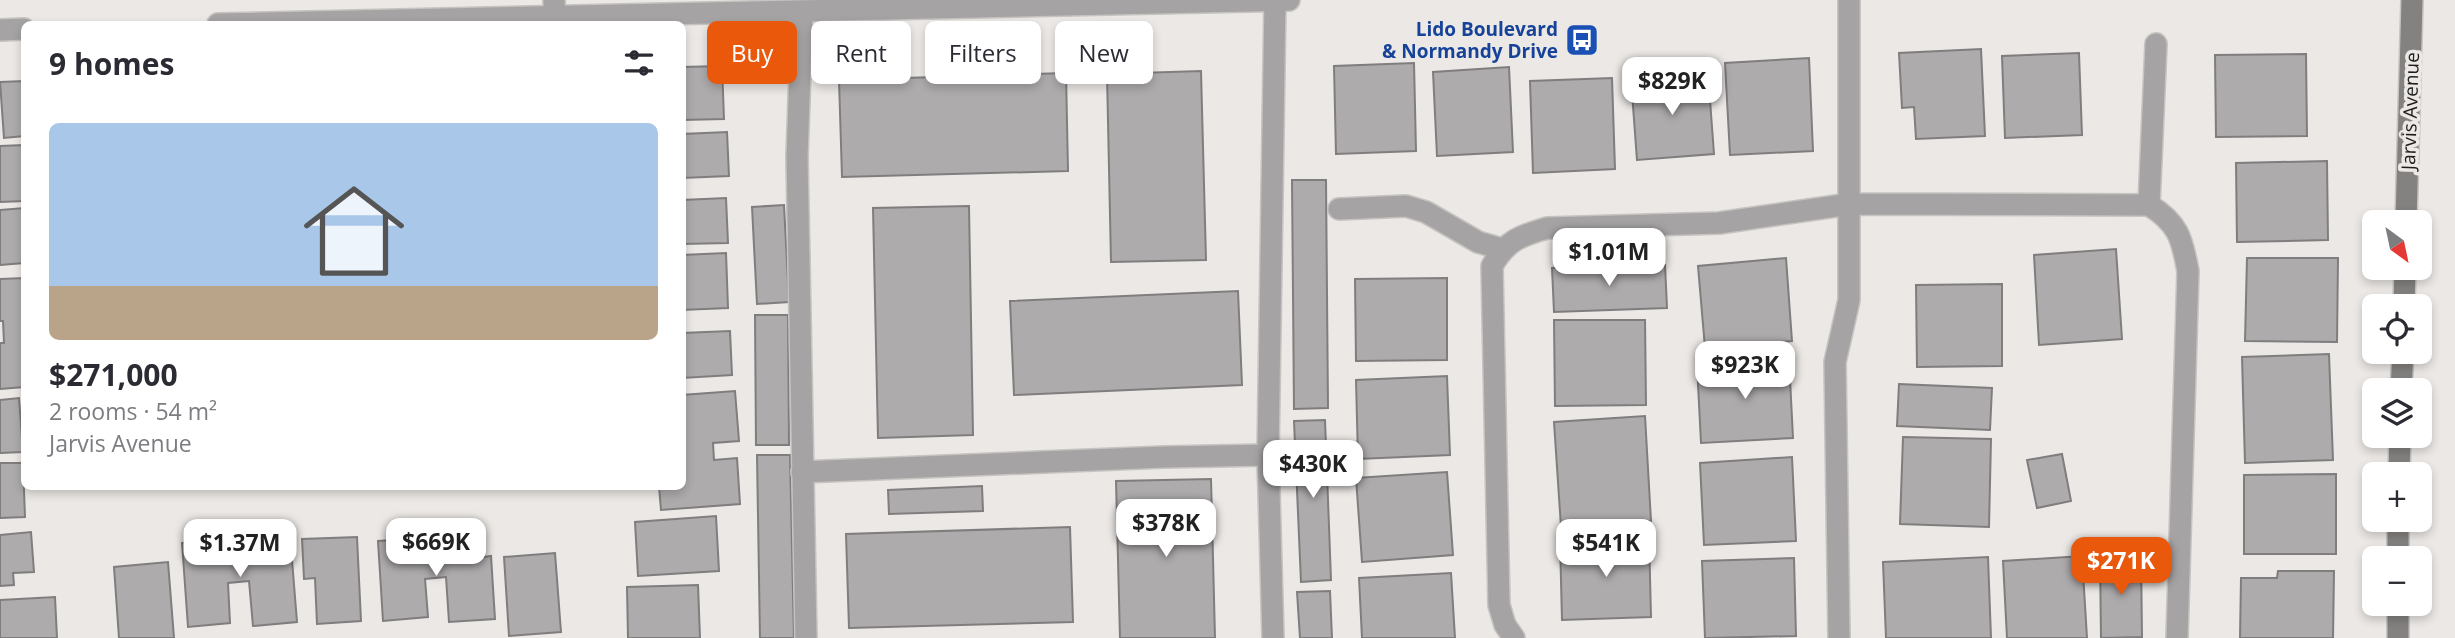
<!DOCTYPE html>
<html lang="en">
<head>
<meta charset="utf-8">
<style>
	body { margin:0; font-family:"Open Sans",sans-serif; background:#f2f2f3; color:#2b2b33; height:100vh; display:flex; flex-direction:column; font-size:26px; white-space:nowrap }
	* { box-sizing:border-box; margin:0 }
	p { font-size:23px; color:#7c7c81 }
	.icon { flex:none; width:38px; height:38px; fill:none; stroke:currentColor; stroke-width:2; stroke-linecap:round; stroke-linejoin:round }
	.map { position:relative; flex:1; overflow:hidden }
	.panel { position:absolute; left:21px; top:21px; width:665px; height:469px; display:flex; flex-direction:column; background:#fff; border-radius:10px; box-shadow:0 4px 10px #0003 }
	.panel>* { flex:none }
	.banner { position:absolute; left:707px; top:21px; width:665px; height:63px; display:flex; gap:14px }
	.needle { width:46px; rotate:147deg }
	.fabs { position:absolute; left:2362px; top:210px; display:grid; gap:14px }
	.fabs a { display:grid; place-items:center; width:70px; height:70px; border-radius:10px; background:#fff; box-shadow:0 4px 10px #0003; font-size:35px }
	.price { position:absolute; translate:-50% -60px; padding:0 16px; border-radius:14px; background:#fff; color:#222; font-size:23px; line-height:46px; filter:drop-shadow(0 2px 4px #0008) }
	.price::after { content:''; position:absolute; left:50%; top:42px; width:21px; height:16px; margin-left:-10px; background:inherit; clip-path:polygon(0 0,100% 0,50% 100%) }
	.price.selected { background:#ea580c; color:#fff }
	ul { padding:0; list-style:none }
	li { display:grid; align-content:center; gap:14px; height:371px; padding:0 28px }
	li+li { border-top:2px solid #e1e1e2 }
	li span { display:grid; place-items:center; height:217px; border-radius:10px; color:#555 }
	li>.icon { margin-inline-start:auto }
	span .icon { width:126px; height:126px; fill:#fffc; stroke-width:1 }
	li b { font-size:30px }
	h2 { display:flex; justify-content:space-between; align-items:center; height:84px; padding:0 28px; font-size:30px }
	.chip { padding:0 24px; border-radius:10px; background:#fff; box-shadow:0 4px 10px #0003; font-size:24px; line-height:63px }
	.chip.selected { background:#ea580c; color:#fff }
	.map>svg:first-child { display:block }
	.building { fill:#aeabad; stroke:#807d7f; stroke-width:2 }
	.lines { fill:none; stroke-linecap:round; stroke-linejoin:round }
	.service-casing { stroke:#c6c3c1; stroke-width:24 }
	.minor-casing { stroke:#c6c3c1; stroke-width:24 }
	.tertiary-casing { stroke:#c6c3c1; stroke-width:24 }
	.secondary-casing { stroke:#c6c3c1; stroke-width:24 }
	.service { stroke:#a5a3a3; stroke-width:21 }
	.minor { stroke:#a5a3a3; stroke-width:21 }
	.tertiary { stroke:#a5a3a3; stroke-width:21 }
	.secondary { stroke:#848281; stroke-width:21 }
	.labels { text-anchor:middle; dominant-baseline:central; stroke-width:7; stroke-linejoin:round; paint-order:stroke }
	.transit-label { font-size:19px; font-weight:bold; fill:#164399; stroke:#ebe8e5; text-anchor:end }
	.street-label { font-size:19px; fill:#1e1d1c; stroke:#ebe8e5 }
</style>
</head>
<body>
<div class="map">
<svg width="2455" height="638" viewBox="0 0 2455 638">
	<rect width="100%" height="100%" fill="#ebe8e5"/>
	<path class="building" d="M1981,49L1985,136L1916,139L1914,107L1902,108L1899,53Z
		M2079,53L2082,135L2005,138L2002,56Z
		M2306,54L2307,136L2216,137L2215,55Z
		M1809,58L1813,151L1730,155L1725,63Z
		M1414,63L1416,151L1336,154L1334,66Z
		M722,66L724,119L682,120V67Z
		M1509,67L1513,152L1437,156L1433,72Z
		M1201,71L1206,260L1111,262L1107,74Z
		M1066,73L1068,171L842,177L839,80Z
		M1708,73L1714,154L1637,160L1631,79Z
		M1612,78L1615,169L1533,173L1530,81Z
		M24,81V136L4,138L0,82Z
		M727,132L729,176L682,178V134Z
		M24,145V201L0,202V146Z
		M2327,161L2328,240L2237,242L2236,163Z
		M1292,180H1326L1328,408L1294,409Z
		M726,198L728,243L682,244V200Z
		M784,205L789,302L757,304L752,207Z
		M969,206L973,435L878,438L873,208Z
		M24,208V263L0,265V210Z
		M2116,249L2122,339L2039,345L2034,255Z
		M726,253L728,308L682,310V255Z
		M1786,258L1792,341L1705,348L1698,266Z
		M2247,258H2338L2337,342L2245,341Z
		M1665,265L1667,308L1554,312L1552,268Z
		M24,278V387L0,389V343H4L3,321H0V279Z
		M1447,278V360L1356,361L1355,279Z
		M2002,284V366L1917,367L1916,285Z
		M1238,291L1242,385L1014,395L1010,301Z
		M755,315H788L789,445H756Z
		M1554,320H1645L1646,405L1555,406Z
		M730,331L732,375L682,378V333Z
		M2329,354L2333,460L2245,463L2242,357Z
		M1789,359L1793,438L1701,443L1697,364Z
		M1447,376L1450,455L1358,459L1356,380Z
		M1899,384L1992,388L1990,430L1897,426Z
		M735,391L739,441L713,443L714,460L737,458L740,504L661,510L659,486H682V395Z
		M19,398L23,452L0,453V400Z
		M1645,416L1651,521L1561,527L1554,422Z
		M1325,420L1331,580L1301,582L1294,421Z
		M1903,437L1991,439L1989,527L1900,524Z
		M2062,454L2071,501L2037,508L2027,460Z
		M757,455H790L794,638H760Z
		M1792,457L1796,541L1704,545L1700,463Z
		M0,463H23L25,517L0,518Z
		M1447,472L1453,555L1362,562L1356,478Z
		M2336,474V554H2244V475Z
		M1211,479L1215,638H1120L1116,481Z
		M982,486L983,511L889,514L888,490Z
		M716,516L719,571L638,576L635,522Z
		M1070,527L1073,622L849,628L846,534Z
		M31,532L34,572L13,573L14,585L0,586V535Z
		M290,535L297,622L253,626L249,581L228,583L230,623L188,627L182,543Z
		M476,535L477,558L491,556L495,619L449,622L446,577L425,579L428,617L383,621L378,541Z
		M357,537L361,621L317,624L315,578L304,579L302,539Z
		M1649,537L1651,617L1562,620L1560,541Z
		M555,553L561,632L509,636L504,557Z
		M2082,556L2087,638H2007L2003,561Z
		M1988,557L1991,638H1886L1883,562Z
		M2100,557H2141L2142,637L2101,638Z
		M1794,558L1796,636L1705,638L1702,561Z
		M168,562L174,638H119L114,567Z
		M2278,571H2334L2333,638H2240L2241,578H2277Z
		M1451,573L1455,638H1362L1359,578Z
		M698,585L700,638H628L627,587Z
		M1330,591L1332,638H1300L1297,592Z
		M55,597L57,638H0V600Z"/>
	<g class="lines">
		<defs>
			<path id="service" d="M802,12L797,157L806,638
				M802,472L1164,457L1268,455
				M1273,638L1268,455L1275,0"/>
			<path id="minor" d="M554,0L555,24
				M2149,205L2156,44
				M1339,209L1406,206L1426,212L1478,242L1502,249
				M1514,638L1505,625L1499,605L1492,266C1507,240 1520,236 1547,228L1719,223L1850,204L2149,205C2178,223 2182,238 2188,271L2177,638
				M1839,638L1835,362L1849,300V0"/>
			<path id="tertiary" d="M218,24L1289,0
				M0,30L24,29"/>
			<path id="secondary" d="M2406,222L2412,0
				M2404,306L2405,268
				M2401,390L2403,352
				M2399,474L2400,436
				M2398,558V520
				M2398,638V604"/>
		</defs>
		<use href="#service" class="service-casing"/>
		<use href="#minor" class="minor-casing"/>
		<use href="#tertiary" class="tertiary-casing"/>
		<use href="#secondary" class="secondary-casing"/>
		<use href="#service" class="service"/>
		<use href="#minor" class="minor"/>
		<use href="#tertiary" class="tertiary"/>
		<use href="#secondary" class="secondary"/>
	</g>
	<defs>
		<symbol id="bus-square" viewBox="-11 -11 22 22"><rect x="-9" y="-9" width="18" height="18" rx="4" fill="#1a4fb4" stroke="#ebe8e5"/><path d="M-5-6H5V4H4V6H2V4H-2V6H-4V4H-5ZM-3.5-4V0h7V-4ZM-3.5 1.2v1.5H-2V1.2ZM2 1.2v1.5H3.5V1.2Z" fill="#fff"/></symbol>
	</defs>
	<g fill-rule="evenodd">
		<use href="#bus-square" x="1563" y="21" width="38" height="38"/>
	</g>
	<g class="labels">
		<g class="transit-label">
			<text x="1558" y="29">Lido Boulevard<tspan x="1558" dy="22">&amp; Normandy Drive</tspan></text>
		</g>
		<g class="street-label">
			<text transform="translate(2410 111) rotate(-88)">Jarvis Avenue</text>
		</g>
	</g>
</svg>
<div class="fabs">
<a><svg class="needle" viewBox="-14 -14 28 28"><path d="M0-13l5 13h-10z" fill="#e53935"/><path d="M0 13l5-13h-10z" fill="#7c7c81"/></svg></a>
<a><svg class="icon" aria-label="locate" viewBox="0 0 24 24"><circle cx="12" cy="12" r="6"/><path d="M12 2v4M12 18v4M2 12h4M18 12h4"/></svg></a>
<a><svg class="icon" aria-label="layers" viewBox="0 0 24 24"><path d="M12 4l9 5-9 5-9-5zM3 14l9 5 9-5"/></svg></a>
<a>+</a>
<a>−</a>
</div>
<b class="price" style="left:1672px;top:117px">$829K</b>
<b class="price" style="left:1609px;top:288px">$1.01M</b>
<b class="price" style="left:1745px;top:401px">$923K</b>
<b class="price" style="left:1313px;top:500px">$430K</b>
<b class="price" style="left:1166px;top:559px">$378K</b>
<b class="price" style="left:436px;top:578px">$669K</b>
<b class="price" style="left:240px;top:579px">$1.37M</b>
<b class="price" style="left:1606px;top:579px">$541K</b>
<b class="price selected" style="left:2121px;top:597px">$271K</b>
<div class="banner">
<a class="chip selected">Buy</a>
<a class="chip">Rent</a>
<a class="chip">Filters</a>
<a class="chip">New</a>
</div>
<section class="panel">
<h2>9 homes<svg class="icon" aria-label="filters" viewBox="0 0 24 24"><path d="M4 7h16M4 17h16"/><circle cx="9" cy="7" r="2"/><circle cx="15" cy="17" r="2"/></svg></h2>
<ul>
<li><span style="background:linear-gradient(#a9c7e8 75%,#b9a48a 0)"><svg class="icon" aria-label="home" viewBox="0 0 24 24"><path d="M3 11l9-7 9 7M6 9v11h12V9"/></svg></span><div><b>$271,000</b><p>2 rooms · 54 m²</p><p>Jarvis Avenue</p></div></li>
</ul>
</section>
</div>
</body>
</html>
